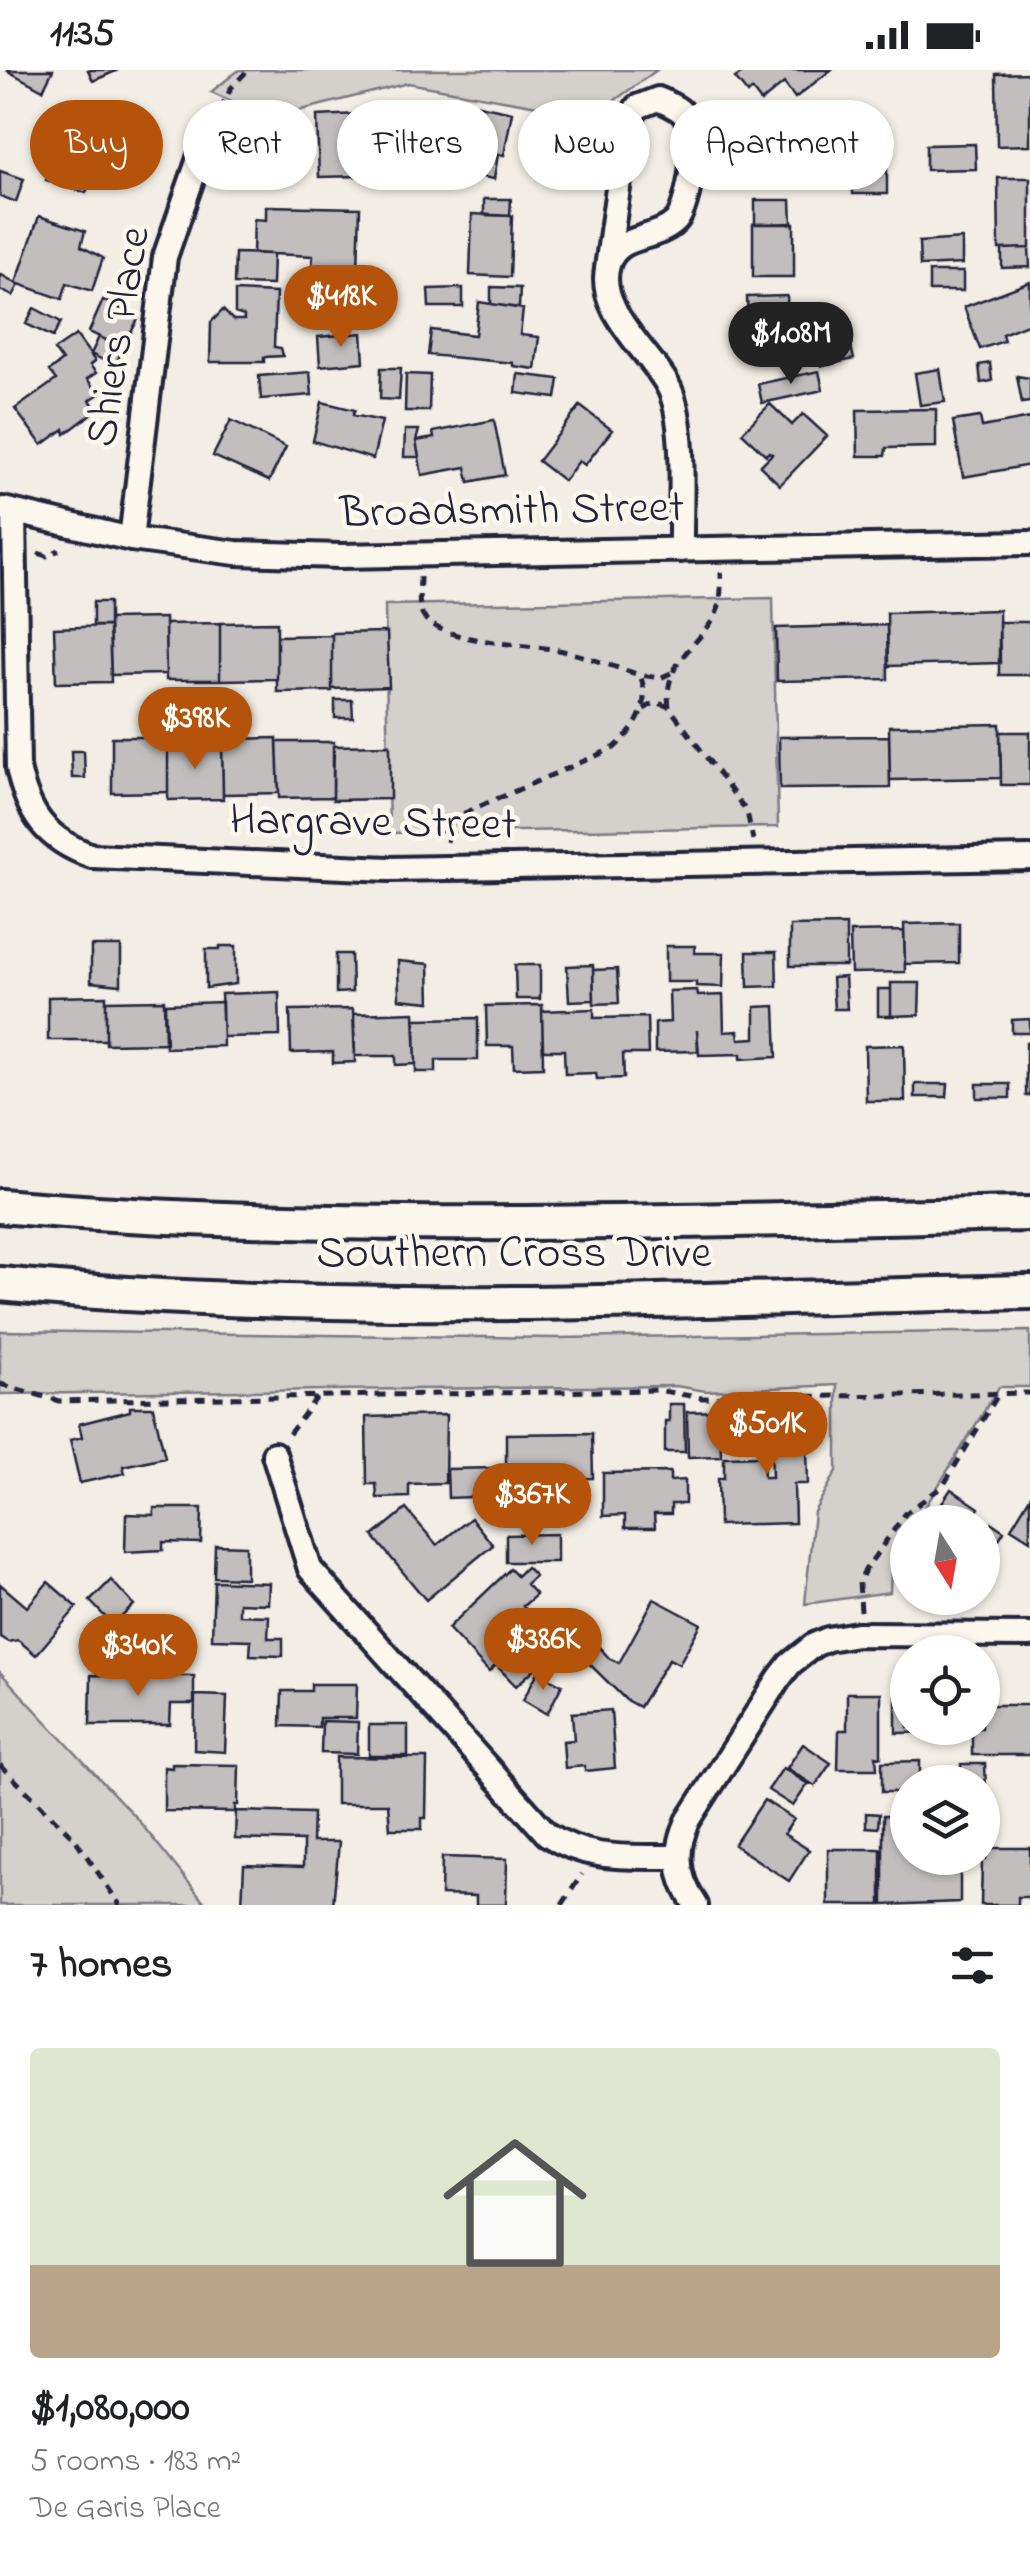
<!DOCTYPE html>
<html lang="en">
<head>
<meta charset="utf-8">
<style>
	body { margin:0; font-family:"Indie Flower",sans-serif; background:#f6f6f6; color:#202124; height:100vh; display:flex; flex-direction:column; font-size:38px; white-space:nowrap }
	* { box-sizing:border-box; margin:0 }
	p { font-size:32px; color:#757577 }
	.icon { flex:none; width:55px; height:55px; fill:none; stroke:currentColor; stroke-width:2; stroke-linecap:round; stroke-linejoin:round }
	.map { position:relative; height:1835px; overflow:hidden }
	.panel { display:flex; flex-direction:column; background:#fff; flex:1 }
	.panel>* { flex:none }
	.banner { position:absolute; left:30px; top:30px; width:970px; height:90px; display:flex; gap:20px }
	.needle { width:65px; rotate:169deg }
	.fabs { position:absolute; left:890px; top:1435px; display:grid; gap:20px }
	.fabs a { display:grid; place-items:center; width:110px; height:110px; border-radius:50%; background:#fff; box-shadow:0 2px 8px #0004; font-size:50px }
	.price { position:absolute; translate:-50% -85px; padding:0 22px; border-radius:35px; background:#b45309; color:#fff; font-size:32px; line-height:65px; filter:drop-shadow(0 2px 5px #0008) }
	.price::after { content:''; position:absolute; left:50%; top:60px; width:30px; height:22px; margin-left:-15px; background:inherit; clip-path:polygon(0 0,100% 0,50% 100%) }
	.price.selected { background:#222; color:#fff }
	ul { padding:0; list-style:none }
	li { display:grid; align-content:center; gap:20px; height:530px; padding:0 30px }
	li+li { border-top:2px solid #e0e0e0 }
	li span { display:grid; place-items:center; height:310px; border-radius:10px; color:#555 }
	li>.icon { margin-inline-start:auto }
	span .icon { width:180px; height:180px; fill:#fffc; stroke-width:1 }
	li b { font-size:42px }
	h2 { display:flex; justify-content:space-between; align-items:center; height:120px; padding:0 30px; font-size:42px }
	.tag { padding:0 35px; border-radius:45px; background:#fff; box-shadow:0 2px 8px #0004; font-size:35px; line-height:90px }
	.tag.selected { background:#b45309; color:#fff }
	.status { display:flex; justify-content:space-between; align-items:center; height:70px; padding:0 50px; background:#fff; direction:ltr }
	.status svg { height:28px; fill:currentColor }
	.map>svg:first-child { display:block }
	.green { fill:#d4d1cc; stroke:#7b7a84; stroke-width:2.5 }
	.building { fill:#c2bebe; stroke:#22223b; stroke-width:2.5 }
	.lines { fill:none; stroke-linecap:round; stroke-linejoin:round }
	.street-casing { stroke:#22223b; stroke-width:30 }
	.secondary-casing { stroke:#22223b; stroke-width:40 }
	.path { stroke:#22223b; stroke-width:5; stroke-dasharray:10 8; stroke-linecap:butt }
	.street { stroke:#fbf7ec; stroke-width:22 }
	.secondary { stroke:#fbf7ec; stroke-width:32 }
	.labels { text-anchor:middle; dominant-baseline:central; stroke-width:9; stroke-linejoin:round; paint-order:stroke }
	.street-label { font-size:45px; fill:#22223b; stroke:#fbf7ec }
</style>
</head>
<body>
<div class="status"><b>11:35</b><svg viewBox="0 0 49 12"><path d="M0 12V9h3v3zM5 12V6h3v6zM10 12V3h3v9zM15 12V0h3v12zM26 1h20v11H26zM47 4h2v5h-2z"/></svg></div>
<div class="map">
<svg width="1030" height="1835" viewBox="0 0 1030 1835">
	<rect width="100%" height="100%" fill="#f2eee5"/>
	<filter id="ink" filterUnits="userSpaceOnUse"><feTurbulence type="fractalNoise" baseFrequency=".01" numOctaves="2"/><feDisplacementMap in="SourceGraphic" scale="20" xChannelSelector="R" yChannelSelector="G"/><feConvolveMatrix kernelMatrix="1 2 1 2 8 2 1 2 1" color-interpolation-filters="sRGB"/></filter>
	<g filter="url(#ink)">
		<path class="green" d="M239,0H657L593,46L408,13L254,52L236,33L211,22Z
			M773,528L778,757L389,763L385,535Z
			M0,1261L555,1268L1030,1261V1317H999L916,1452H908L907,1467L891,1495L890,1522L805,1534L814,1442L837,1401V1315L706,1321L676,1316L0,1324Z
			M0,1602L138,1750L207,1835H0Z"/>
		<path class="building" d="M6,0H53L43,20Z
			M88,0H118L93,11Z
			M738,0H831L795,28L784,13L761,32L752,20L748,24L735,8L741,4Z
			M1030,3V75L997,76L996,4Z
			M474,34L512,42L504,85L498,84L494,109L460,103Z
			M822,35L843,93L806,106L802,95L796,97L787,73L793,71L784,48Z
			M358,44L360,106L319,107L317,46Z
			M68,48L107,62L99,85L104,87L95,114L90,112L86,123L46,110Z
			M975,74L976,99L926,100V75Z
			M852,99H887V124H853Z
			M0,101L24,109L16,132L0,126Z
			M998,108H1030V178L999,179Z
			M484,129H511L510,146L484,145Z
			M755,130H791L792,154H755Z
			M266,136L360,138L358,199H312L313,186L253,183L254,149L266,150Z
			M472,144L512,146L510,207L470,205Z
			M39,146L85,161L81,176L103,188L92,221L67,213L62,229L16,213Z
			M794,153V207H753V154Z
			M962,169V194L920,196L919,172Z
			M1029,178L1030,197L1002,198V179Z
			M235,183L273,184L272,215L234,214Z
			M929,202H963V221H929Z
			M0,204L19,215L13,226L0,220Z
			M1030,212V253L1002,264L1004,271L980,279L964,237Z
			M491,217L520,218L519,238L491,234Z
			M463,218V237H429L428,219Z
			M235,221L276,223L274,277L281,278L283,286L264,287V292H210L211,252L223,240L233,250H244V246L235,243Z
			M787,226L789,286L749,287L747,227Z
			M103,230L139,247L123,278L89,262Z
			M479,232L523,239L520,265L539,267L535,299L513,296V293L428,285L431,260L475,265Z
			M34,238L61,252L53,267L26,254Z
			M362,263L364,292L320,296L318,267Z
			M848,264L854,289L821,296L815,271Z
			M76,265L95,291L90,295L96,303L87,309L99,324L90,330L97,340L65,364L64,359L42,375L15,339L56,310L49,301L62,291L54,280Z
			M99,267L123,278L115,296L91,284Z
			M990,293L992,311L981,313L979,295Z
			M381,298H401L399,330L380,329Z
			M940,299L945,332L920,335L915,303Z
			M819,301L823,320L762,333L758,314Z
			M310,302L312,325L261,329L259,306Z
			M406,304L430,305L429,341H405Z
			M518,304L559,309L556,328L516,323Z
			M1017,306L1030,308V332L1022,333Z
			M322,332L355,340L353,345L382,351L373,389L313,371Z
			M770,334L792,355L803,344L827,366L780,415L760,396L772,384L769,382L766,385L742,363Z
			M580,336L612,360L585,395L579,391L564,411L538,391Z
			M936,339V377L886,378L885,386H858L857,340Z
			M980,347L982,357L1030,348V395L963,407L953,351Z
			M231,350L286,377L269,411L213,386Z
			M494,350L505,405L469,412L466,397L422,405L416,371L434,368L433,362Z
			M405,360H419L416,371L419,387H404Z
			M93,532H109V556H93Z
			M999,540L1000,593L888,596L887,543Z
			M165,548L166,604L111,605L109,549Z
			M277,552V609L220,610V553Z
			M999,552H1030V605H999Z
			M220,553V610H166L165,554Z
			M887,555L888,609L777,611L776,558Z
			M109,556L111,612L56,613L54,558Z
			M387,562L389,617L332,619V563Z
			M332,565V621L277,622V566Z
			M335,630H352L353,648H335Z
			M1000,654L1001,708L890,710L889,656Z
			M1000,662H1030V715H1001Z
			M889,666L890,718L780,719L779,667Z
			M112,667H168V722L112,723Z
			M277,668L279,723L223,724L222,669Z
			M277,672H334L333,727L279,728Z
			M222,673L223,729L168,730V674Z
			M390,675V729L333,730V676Z
			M71,681H84L85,708H72Z
			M959,853V893L905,894L904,854Z
			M846,855V896H790V856Z
			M904,861L905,902L851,903L850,862Z
			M91,876H121V915L91,912Z
			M220,876H236V914L206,918V879H220Z
			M666,876H695V883H724L723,917L696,916V912H666Z
			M747,882H776L777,916L748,917Z
			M336,884H351L352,922L336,923Z
			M398,891L429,894L430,932L399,929Z
			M515,895H540V929H516Z
			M593,895L594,930L569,931L567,896Z
			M617,899L619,933L594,934L593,900Z
			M845,907L847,939H834L832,908Z
			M891,913H920L919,945L891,946Z
			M878,919H891V946H878Z
			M697,920L698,926L723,925L724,962L738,961L739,969L755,968V937L775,936L777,987L741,989V984L699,985L697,960L698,981L655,982V953L670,952L669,921Z
			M279,922L280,966L223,967L221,924Z
			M106,926V970H48V927Z
			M164,930L165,973L106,974V931Z
			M222,932L223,976L166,978L165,934Z
			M542,935L543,997L514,998L513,976H487L486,936Z
			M353,939L355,992L333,993V982L291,983L290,940Z
			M594,939V948L647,947L648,984H623L624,1008L597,1009L596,1003L565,1004L564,980H543L542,941Z
			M414,942L416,994L396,995V986H355L354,944Z
			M478,948V990H436V1002H416L415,949Z
			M1030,949V963H1012V950Z
			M1030,972V1026H1026V973Z
			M904,975L905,1031H866L865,976Z
			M915,1014H948L947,1027H915Z
			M977,1014H1010V1028H977Z
			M669,1334H684L685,1382H665V1351H669Z
			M130,1337H153L165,1387L123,1396L125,1403L80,1413L70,1370L82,1367L79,1354L130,1341Z
			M720,1341L721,1386L688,1387L687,1342Z
			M770,1342H806L808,1414H794L795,1453L719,1455L718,1408H724V1387L763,1386L764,1407H772Z
			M446,1345L445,1413L409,1414V1427L377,1428L376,1414H367L366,1347Z
			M592,1363L593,1408L506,1409V1364Z
			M497,1398L498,1426L448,1428L447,1399Z
			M670,1402V1411L685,1410V1434H671V1444H654L655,1458H625V1445L603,1446V1403Z
			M951,1419L979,1438L971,1450L974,1452H929Z
			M1030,1427V1470L1011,1458Z
			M154,1438H202L201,1473L163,1472V1480L125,1482L126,1444L154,1445Z
			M406,1439L437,1475L471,1448L493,1475L426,1530L373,1466Z
			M992,1453L1004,1461L992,1480L982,1474V1469Z
			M557,1464V1492H506V1465Z
			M215,1475L246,1476V1508L214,1507Z
			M526,1497L535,1506L526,1514L536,1525L523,1536L540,1555L519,1575L538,1596L516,1616L496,1595L489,1602L448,1558L510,1499L517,1506Z
			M111,1510L134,1535L113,1555L90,1531Z
			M214,1511L269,1513L268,1534L239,1533V1545L269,1546L268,1568H283V1586L250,1585L251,1570L212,1569Z
			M48,1512L77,1537L36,1585L18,1570L8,1572L0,1567V1514L27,1537Z
			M654,1529L701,1554L679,1594L669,1589L639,1637L626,1630L560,1565L568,1549L581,1557L610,1589L619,1593Z
			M538,1602L562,1615L547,1644L523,1630Z
			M91,1605L194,1606V1634H171L170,1655H90Z
			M311,1614H357L356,1648H319V1657L281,1656L282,1621H311Z
			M847,1623H881V1687L876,1686L877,1699H838L839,1660H847Z
			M896,1623H908V1658H958V1668H953V1662L896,1663Z
			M195,1625L227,1626L225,1682L194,1680Z
			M982,1635H1030V1685H972V1659L958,1658H982Z
			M611,1640L615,1698L585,1701V1696L565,1698L563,1671L574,1670L572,1643Z
			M322,1651L358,1652L357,1684L321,1683Z
			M369,1655H408V1686H369Z
			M803,1674L831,1693L815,1716L787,1698Z
			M336,1687L427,1688L426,1748H422V1759H390L388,1734H336Z
			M920,1691V1712H908V1722H882V1692Z
			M172,1694L239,1695L238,1735H235V1742L164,1741V1697L172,1698Z
			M961,1694H985L986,1719H982V1712H961Z
			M783,1698L808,1714L793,1736L768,1720Z
			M764,1730L794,1749L784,1764L809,1780L789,1811L734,1775Z
			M236,1741L313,1743L312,1772H339L333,1835H242L244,1795L303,1797V1771L235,1769Z
			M866,1743L879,1744L878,1758L866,1757Z
			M883,1746H908V1788H956V1793H960V1832L883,1835Z
			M986,1778H1030V1827H1018V1835H981L982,1789H986Z
			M828,1779H881V1835H828Z
			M442,1787L507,1789L506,1835H476V1826L441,1825Z"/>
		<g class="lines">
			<defs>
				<path id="street" d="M607,198L626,60L637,37L658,29C674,36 685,40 691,57C698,74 688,140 675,152C654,172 617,163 608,195C595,239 648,280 667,314C688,349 680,437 681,480
					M3,439L131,469L236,483L341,486L1030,473
					M14,443L18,698C28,744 46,770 92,786L389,799L1030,788
					M131,469L165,187L202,80
					M274,1384L310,1499L547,1764C589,1792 629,1786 678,1787
					M696,1835C677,1809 674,1781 688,1751L780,1607L790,1594L814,1575L828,1569L857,1564L1030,1565"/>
				<path id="secondary" d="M0,1136C343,1165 686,1150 1030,1144
					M0,1214C342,1247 687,1229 1030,1222"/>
			</defs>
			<use href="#street" class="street-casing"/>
			<use href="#secondary" class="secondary-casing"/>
			<path class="path" d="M212,56L231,18L248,0
				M38,483L47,486L59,480
				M420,507C420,518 417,537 423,546C441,573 527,574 558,580C585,585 613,597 640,605
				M669,637C663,593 693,581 714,548C722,535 721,518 721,502
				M644,639L656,632L669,637L747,742L753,770
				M447,772L453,748L614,678C636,659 652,635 640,605L660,608L671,603
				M0,1314L59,1331L657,1320L702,1328L1030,1323
				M289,1364L318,1326
				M861,1541L859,1512L865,1500L906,1443L943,1416L999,1323
				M0,1695L75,1769L120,1835
				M562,1835L582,1804"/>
			<use href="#street" class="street"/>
			<use href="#secondary" class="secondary"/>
		</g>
	</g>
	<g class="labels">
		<g class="street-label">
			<text transform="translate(120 267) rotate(-81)">Shiers Place</text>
			<text transform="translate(512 442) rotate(-1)">Broadsmith Street</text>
			<text transform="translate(373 754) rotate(1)">Hargrave Street</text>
			<text x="514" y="1185">Southern Cross Drive</text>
		</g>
	</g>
</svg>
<div class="fabs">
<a><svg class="needle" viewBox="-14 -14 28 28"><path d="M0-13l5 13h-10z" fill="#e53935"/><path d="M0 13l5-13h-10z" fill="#757577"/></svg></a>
<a><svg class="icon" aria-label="locate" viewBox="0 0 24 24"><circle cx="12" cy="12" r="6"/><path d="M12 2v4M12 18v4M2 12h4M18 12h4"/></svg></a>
<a><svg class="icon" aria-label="layers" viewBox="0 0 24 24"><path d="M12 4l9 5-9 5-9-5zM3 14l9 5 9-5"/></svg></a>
</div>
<b class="price" style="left:341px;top:280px">$418K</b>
<b class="price selected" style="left:791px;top:317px">$1.08M</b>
<b class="price" style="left:195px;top:702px">$398K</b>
<b class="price" style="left:767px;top:1407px">$501K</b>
<b class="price" style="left:532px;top:1478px">$367K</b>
<b class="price" style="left:543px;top:1623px">$386K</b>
<b class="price" style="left:138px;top:1629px">$340K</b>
<div class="banner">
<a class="tag selected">Buy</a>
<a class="tag">Rent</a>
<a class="tag">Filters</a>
<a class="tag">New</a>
<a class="tag">Apartment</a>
</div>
</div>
<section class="panel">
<h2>7 homes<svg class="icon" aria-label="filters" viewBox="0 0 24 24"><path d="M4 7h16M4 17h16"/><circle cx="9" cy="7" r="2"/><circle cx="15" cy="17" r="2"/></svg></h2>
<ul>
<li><span style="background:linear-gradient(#dfe7d0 70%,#b9a48a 0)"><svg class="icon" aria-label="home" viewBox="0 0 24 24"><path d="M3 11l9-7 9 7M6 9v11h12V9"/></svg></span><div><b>$1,080,000</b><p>5 rooms · 183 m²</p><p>De Garis Place</p></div></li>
</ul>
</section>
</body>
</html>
